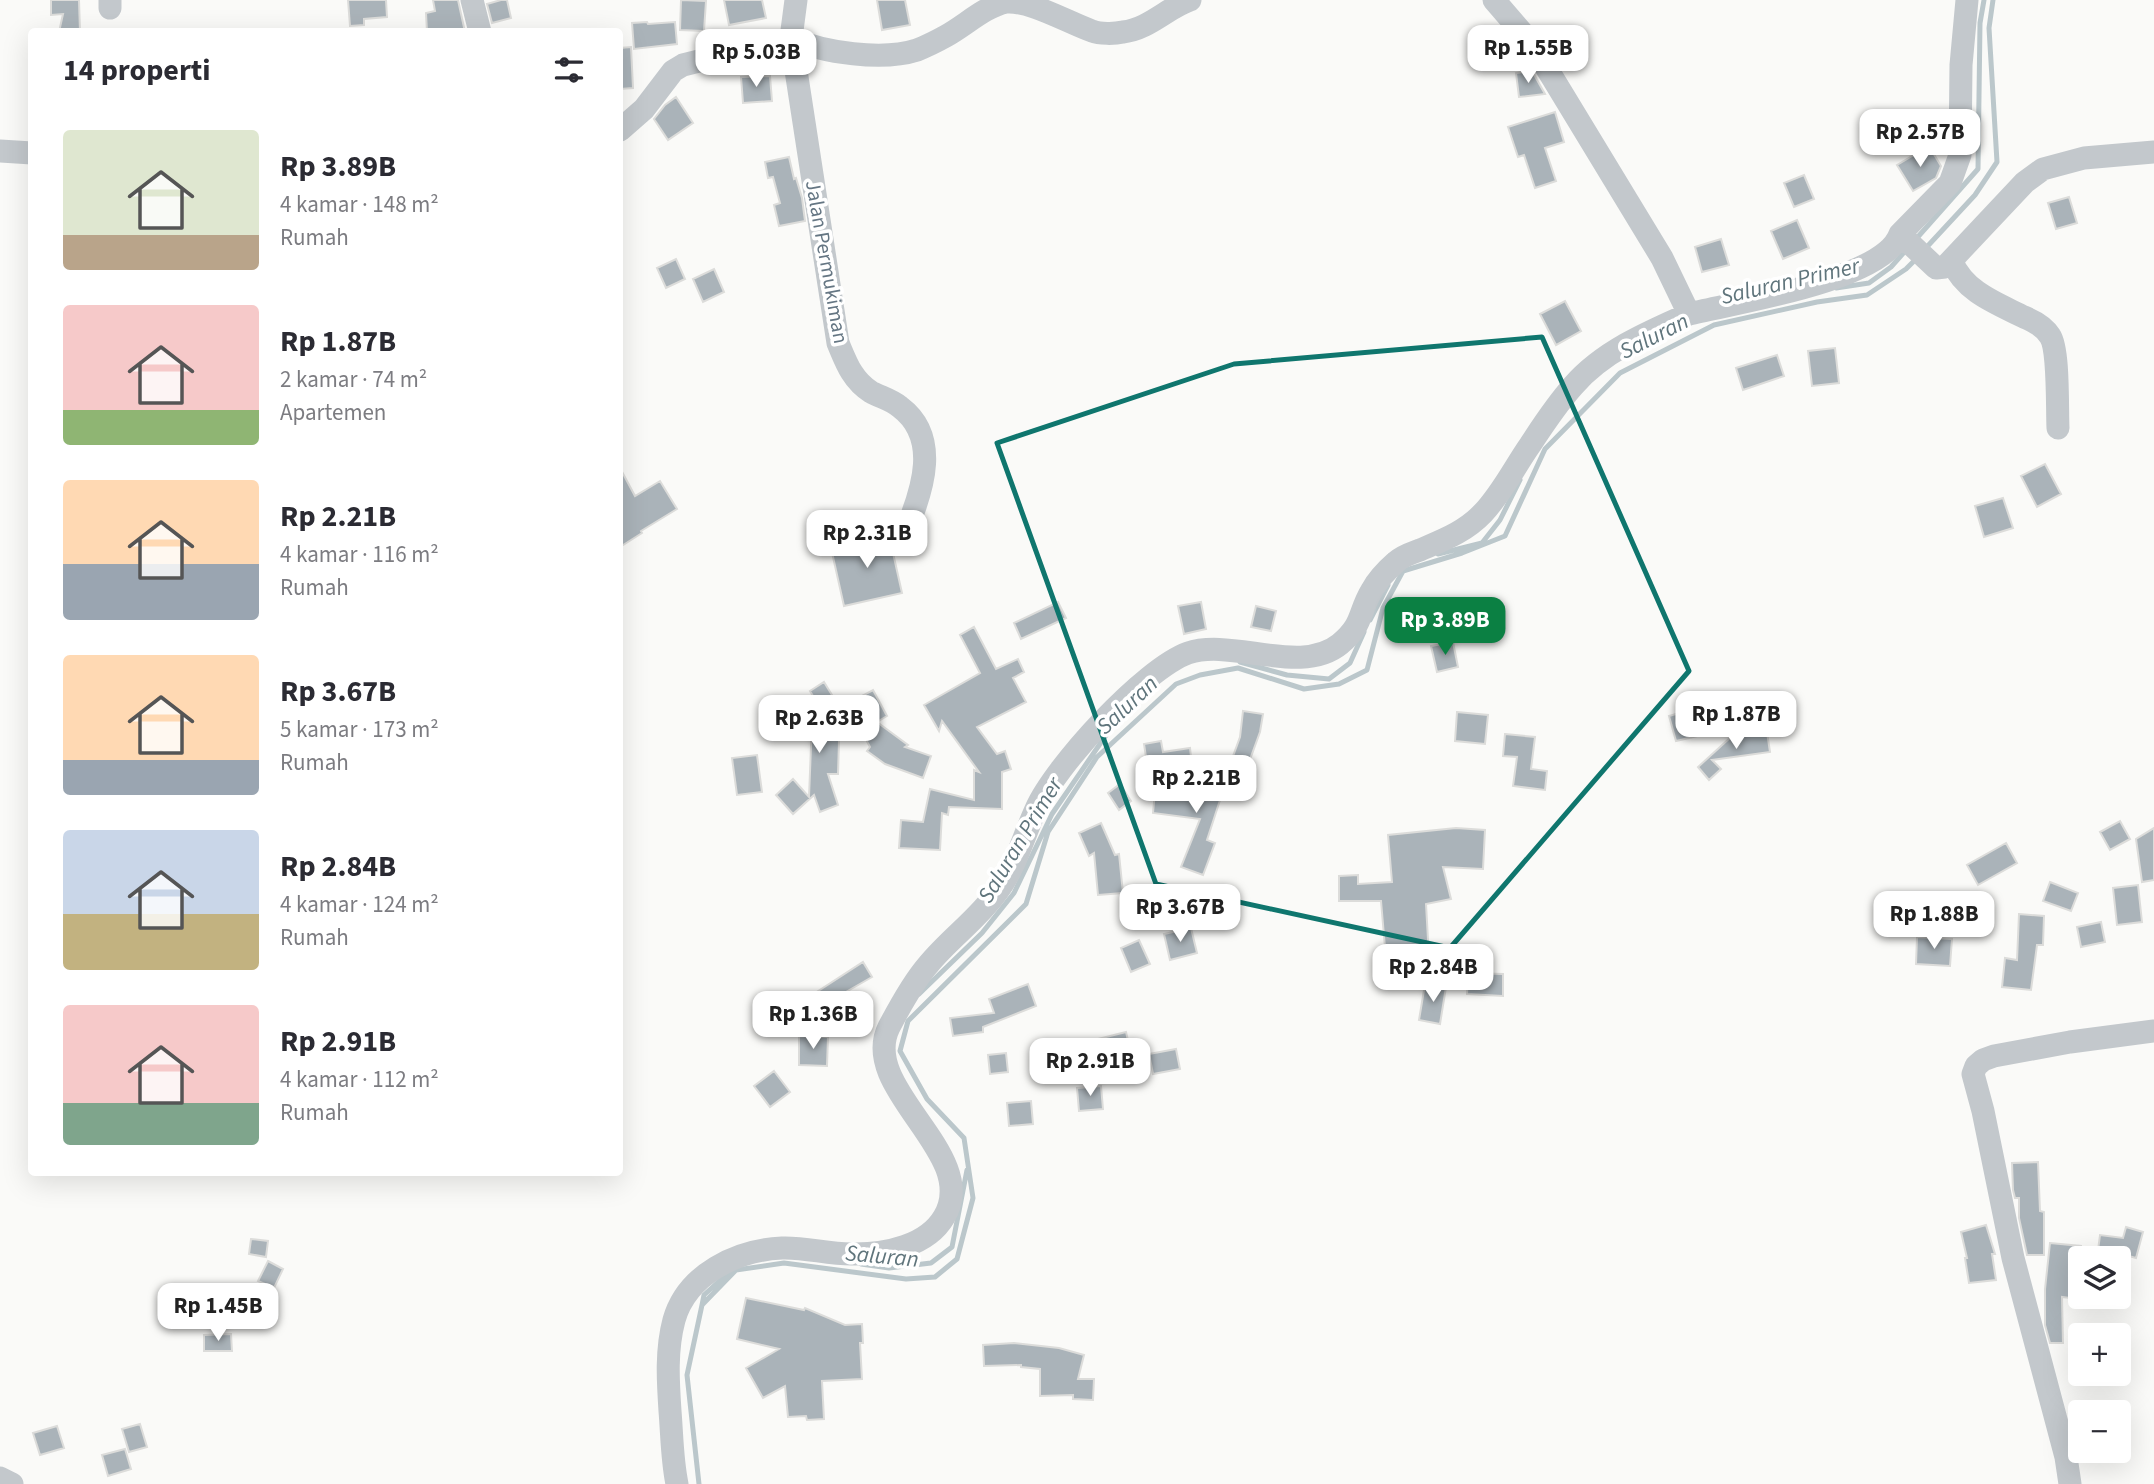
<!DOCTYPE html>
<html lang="id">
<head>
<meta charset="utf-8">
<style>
	body { margin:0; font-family:"Source Sans 3",sans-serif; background:#f7f7f7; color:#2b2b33; height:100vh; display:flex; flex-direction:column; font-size:26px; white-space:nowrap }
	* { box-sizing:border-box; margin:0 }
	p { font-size:23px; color:#7c7c81 }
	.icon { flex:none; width:38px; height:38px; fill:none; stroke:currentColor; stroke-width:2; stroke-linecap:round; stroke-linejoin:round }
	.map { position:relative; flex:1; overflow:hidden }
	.drawer { position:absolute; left:28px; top:28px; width:595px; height:1148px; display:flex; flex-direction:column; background:#fff; border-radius:7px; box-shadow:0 7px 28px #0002 }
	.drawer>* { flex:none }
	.buttons { position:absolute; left:2068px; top:1246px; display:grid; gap:14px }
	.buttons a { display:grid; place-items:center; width:63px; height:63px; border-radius:7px; background:#fff; box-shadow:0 7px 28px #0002; font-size:35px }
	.price { position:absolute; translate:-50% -60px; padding:0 16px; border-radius:14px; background:#fff; color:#222; font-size:23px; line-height:46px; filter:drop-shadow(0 2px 4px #0008) }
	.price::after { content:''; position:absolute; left:50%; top:42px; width:21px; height:16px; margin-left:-10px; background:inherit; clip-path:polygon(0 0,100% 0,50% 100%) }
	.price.current { background:#0b8043; color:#fff }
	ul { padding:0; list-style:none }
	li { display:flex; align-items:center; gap:21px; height:175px; padding:0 35px }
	li span { display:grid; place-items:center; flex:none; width:196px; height:140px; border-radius:7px; color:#555 }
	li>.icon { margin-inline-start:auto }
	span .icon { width:84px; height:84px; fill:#fffc; stroke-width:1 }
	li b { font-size:30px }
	h2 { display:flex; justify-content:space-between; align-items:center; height:84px; padding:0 35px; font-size:30px }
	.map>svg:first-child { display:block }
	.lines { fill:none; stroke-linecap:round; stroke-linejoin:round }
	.stream { stroke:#bbc7cb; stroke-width:5 }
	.building { fill:#aab3b9; stroke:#dcdcda; stroke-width:2 }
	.minor { stroke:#c3c8cc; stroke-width:23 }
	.marked { fill:none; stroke:#0f766e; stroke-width:5; stroke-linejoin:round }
	.labels { text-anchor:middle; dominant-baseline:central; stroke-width:7; stroke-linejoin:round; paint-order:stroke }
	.street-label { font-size:21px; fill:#657683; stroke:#fff }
	.water-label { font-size:23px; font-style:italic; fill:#60757c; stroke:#fff }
</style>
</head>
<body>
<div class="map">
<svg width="2154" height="1484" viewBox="0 0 2154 1484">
	<rect width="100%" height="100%" fill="#fafaf8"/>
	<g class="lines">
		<path class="stream" d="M1916,239L1978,169L1980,23L1984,0
			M1924,250L1975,195L1997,162L1989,28L1993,0
			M1836,288L1869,283L1891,267L1907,249
			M1438,554L1482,543L1500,520L1520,480
			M1370,620L1388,585
			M1240,662L1287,675L1329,679L1350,663L1364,632
			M919,994L982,933L1014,893L1052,814L1104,738L1117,721
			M861,1264L889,1268L931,1263L952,1247L967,1170
			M702,1305L704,1295L728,1273
			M699,1484L687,1375L702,1305L736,1270L784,1263L906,1279L935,1277L957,1259L973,1198L964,1138L927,1099L900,1051L908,1021L1026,904L1048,832L1097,757L1176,684L1200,675L1238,668L1304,689L1339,684L1367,670L1383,608L1403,571L1462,553L1505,536L1545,449L1620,373L1714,325L1817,302L1867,295L1906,269L1918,257"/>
	</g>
	<path class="building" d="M51,0H79L80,32H59L63,14L51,15Z
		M348,0H386L387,17L364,19V25L350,26Z
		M433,0H458L465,32H427L426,13L435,11Z
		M501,0H507L511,18L492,23L487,4Z
		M681,0L706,1L704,31L680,30Z
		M724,0H762L766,18L729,25Z
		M877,0H905L910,25L882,30Z
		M647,22L648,24L675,22L677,44L634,49L632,23Z
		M631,47L633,88L620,89V48Z
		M1532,71L1545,94L1519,97L1516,73Z
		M770,76L772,101L743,103L741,77Z
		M676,97L693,123L668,140L654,119L665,105Z
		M1555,112L1564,142L1545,148L1556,181L1535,188L1524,155L1518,157L1508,127Z
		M1929,146L1941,166L1936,178L1913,191L1897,165Z
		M789,157L794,179L796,178L802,198L805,221L779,226L774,205L780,203L773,177L768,178L765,162Z
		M1804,175L1814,199L1794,207L1784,183Z
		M2069,197L2077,223L2056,229L2048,203Z
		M1797,220L1809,248L1783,259L1771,231Z
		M1721,239L1729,265L1702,272L1695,247Z
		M676,259L685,279L666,288L657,268Z
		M714,269L724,292L703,302L693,279Z
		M1565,301L1581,331L1556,345L1540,314Z
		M1835,348L1839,383L1812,386L1808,351Z
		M1777,355L1784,376L1743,390L1736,368Z
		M2045,464L2061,494L2037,507L2021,476Z
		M620,468L635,496L660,481L677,509L641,531L642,533L620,547Z
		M2003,498L2013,528L1984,537L1975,506Z
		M889,535L902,593L844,606L831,548Z
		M1058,602L1066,618L1021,639L1014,623Z
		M1201,602L1206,629L1184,634L1178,606Z
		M1256,606L1276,611L1271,631L1251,627Z
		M974,627L996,669L1018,659L1024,672L1013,678L1026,702L977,727L997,754L1005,751L1011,769L1002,772V809L949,807L948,815L942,813L940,850L899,848L901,820L923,822L930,789L974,800V770L979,772L942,721L939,731L924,705L980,673L960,635Z
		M1453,642L1458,667L1437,672L1431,646Z
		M824,682L840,708L838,774H828L838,805L820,812L814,795L793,814L776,795L793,779L809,797L813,696L810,691Z
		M873,690L887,716L877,722L908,745L905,747L931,756L923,778L885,764L867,751L870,747L847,704Z
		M1243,711L1263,714L1260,732L1248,765L1232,759L1240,737Z
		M1457,712L1488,715L1485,744L1455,741Z
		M1683,712L1766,716V720L1676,741L1669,716Z
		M1767,732L1770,752L1712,760L1721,769L1709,780L1698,767L1731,737Z
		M1505,734L1535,737L1531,769L1547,771L1545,790L1513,786L1517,757L1503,756Z
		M1161,741L1163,752L1190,748L1192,766L1148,770L1144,744Z
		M757,755L762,792L737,795L732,758Z
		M1204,760L1222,761L1220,790L1223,791L1207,840L1215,843L1203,875L1181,867L1200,819L1153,813L1155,791L1202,798Z
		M1120,784L1131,801L1119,810L1108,793Z
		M2120,821L2130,839L2110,850L2100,832Z
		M1101,823L1115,855L1119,854L1123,893L1098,895L1094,853L1089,856L1079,833Z
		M1456,828L1485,830L1483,869L1443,867L1451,899L1426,904L1429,957L1386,959L1381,901H1339V876L1358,875V884L1392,882L1388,835Z
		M2154,828V880L2142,882L2136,839Z
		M2006,843L2017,863L1978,885L1967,865Z
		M2050,882L2078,893L2071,911L2043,901Z
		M2138,885L2142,922L2117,925L2113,888Z
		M2019,914L2044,916L2043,945H2037L2031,990L2002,987L2005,958L2017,960Z
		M2101,922L2105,942L2081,947L2077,927Z
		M1191,928L1197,953L1170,960L1164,934Z
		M1917,937L1952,939L1950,966L1916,964Z
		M1139,940L1150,964L1131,972L1121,948Z
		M863,962L872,977L839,996L842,1000L821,1014L809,997Z
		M1468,973L1503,974V996L1467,994Z
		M1028,984L1036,1006L983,1027V1032L953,1036L950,1018L994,1013L989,999Z
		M1425,984L1446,987L1440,1024L1419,1020Z
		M1126,1032L1132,1057L1101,1065L1094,1040Z
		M799,1036L828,1037L827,1066L799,1065Z
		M1176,1049L1180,1069L1153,1074L1149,1054Z
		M1006,1053L1008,1072L990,1074L988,1055Z
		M774,1071L790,1092L770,1107L754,1086Z
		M1101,1086L1103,1109L1079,1111L1077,1088Z
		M1031,1101L1033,1124L1009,1126L1007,1103Z
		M2038,1162L2040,1211L2044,1212V1255H2027L2019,1218V1198H2015L2013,1190L2012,1163Z
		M1986,1225L1995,1254H1992L1996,1280L1969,1283L1965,1258H1967L1961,1232Z
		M2126,1227L2143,1232L2136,1258L2129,1256V1258H2097L2100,1235L2123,1238Z
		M251,1239L268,1241L266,1257L249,1254Z
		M2050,1243L2081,1246V1266L2073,1265L2070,1298L2062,1297L2063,1343H2050L2045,1325V1289Z
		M268,1261L283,1269L274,1288L258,1281Z
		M746,1298L804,1310L805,1308L845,1325L862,1324L863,1343H860L862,1379L822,1381L824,1419L807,1420L806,1416L788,1417L785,1386L763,1398L746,1368L779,1349L737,1339Z
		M231,1334L232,1351H204V1335Z
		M1014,1343L1059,1348L1084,1355L1078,1379H1094L1093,1400L1073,1399V1395L1040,1396V1369L1021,1367V1365L984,1366L983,1345Z
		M140,1424L147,1447L129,1452L122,1429Z
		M57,1426L64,1448L40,1455L33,1433Z
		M125,1449L131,1469L108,1476L102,1455Z"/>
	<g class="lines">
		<path class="minor" d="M110,0V8
			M472,0L480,32
			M796,0L791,38L838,343C846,362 852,380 871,392C880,397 892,400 900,407C940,437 923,489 907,528
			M620,130L644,109L673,71L683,65L791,38C823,53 883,61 917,50C927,46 937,41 946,36C966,25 984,7 1006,2C1030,0 1069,23 1092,31C1100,34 1114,34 1123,32C1149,29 1167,8 1190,0
			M0,151L32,153
			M1900,234L1950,183L1960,155L1961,65L1967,0
			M1952,262C1965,292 1996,303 2024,317C2034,321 2044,326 2050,336C2059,349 2057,409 2058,428
			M1689,314C1734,303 1884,280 1900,234L1936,268L1945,267L2025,182L2043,169L2084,158L2154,152
			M0,1478L12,1484
			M677,1484C672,1460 672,1435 670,1411C668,1381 666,1350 674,1320C687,1274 737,1250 782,1248C806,1247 830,1255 855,1254C886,1254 927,1246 944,1217C982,1154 858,1089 889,1027C899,1008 914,981 928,965C949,939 978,919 997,892C1016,867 1023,837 1036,809C1055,766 1144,669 1188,653C1232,638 1301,676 1340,644C1364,624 1358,613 1372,590C1377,581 1388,569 1396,562C1402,556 1412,553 1420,550C1443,540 1465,532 1483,513C1502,493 1514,468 1530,445C1543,425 1557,404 1573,386C1602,352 1648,332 1689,314L1662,258L1532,44L1494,0
			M2070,1484L2066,1457L2013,1258L1983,1111L1973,1074L1976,1066L1983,1060L1994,1056L2070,1042L2154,1031"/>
	</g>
	<path class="marked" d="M1542,337L1689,671L1450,948L1156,884L997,443L1234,364Z"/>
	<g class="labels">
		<g class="street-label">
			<text transform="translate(827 262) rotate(80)">Jalan Permukiman</text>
		</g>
		<g class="water-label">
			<text transform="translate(1790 281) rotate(-13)">Saluran Primer</text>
			<text transform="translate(1654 336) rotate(-27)">Saluran</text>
			<text transform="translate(1127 705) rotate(-43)">Saluran</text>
			<text transform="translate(1020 840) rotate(-59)">Saluran Primer</text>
			<text transform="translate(882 1256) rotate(5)">Saluran</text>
		</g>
	</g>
</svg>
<div class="buttons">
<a><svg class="icon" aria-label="layers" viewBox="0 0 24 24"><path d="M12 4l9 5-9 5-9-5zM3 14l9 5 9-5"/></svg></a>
<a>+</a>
<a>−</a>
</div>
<b class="price" style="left:1528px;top:85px">Rp 1.55B</b>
<b class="price" style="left:756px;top:89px">Rp 5.03B</b>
<b class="price" style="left:1920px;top:169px">Rp 2.57B</b>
<b class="price" style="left:867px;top:570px">Rp 2.31B</b>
<b class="price current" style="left:1445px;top:657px">Rp 3.89B</b>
<b class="price" style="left:1736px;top:751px">Rp 1.87B</b>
<b class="price" style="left:819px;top:755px">Rp 2.63B</b>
<b class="price" style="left:1196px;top:815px">Rp 2.21B</b>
<b class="price" style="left:1180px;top:944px">Rp 3.67B</b>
<b class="price" style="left:1934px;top:951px">Rp 1.88B</b>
<b class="price" style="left:1433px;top:1004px">Rp 2.84B</b>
<b class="price" style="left:813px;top:1051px">Rp 1.36B</b>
<b class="price" style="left:1090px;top:1098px">Rp 2.91B</b>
<b class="price" style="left:218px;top:1343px">Rp 1.45B</b>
<section class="drawer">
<h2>14 properti<svg class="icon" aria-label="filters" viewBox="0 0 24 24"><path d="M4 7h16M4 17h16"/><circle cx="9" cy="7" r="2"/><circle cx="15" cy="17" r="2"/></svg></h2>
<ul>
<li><span style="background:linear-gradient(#dfe7d0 75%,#b9a48a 0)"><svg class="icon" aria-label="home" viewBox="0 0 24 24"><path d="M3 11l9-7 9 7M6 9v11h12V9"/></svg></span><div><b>Rp 3.89B</b><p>4 kamar · 148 m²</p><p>Rumah</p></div></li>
<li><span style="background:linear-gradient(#f6c9c9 75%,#8fb573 0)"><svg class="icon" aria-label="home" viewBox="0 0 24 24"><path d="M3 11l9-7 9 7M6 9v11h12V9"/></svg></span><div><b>Rp 1.87B</b><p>2 kamar · 74 m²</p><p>Apartemen</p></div></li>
<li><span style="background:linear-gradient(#ffd9b3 60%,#9aa5b1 0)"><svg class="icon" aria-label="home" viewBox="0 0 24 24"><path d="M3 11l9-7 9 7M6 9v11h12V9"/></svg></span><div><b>Rp 2.21B</b><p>4 kamar · 116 m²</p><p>Rumah</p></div></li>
<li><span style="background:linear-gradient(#ffd9b3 75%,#9aa5b1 0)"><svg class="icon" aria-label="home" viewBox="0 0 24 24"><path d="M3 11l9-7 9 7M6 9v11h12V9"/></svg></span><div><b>Rp 3.67B</b><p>5 kamar · 173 m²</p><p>Rumah</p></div></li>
<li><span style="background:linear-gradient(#c9d6e8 60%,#c2b280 0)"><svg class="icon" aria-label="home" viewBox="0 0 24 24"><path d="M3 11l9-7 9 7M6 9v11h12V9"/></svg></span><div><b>Rp 2.84B</b><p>4 kamar · 124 m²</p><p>Rumah</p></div></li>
<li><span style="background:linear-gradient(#f6c9c9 70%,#7fa58c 0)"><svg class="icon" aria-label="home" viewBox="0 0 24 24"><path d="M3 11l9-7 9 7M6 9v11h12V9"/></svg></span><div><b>Rp 2.91B</b><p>4 kamar · 112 m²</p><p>Rumah</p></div></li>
</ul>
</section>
</div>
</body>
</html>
